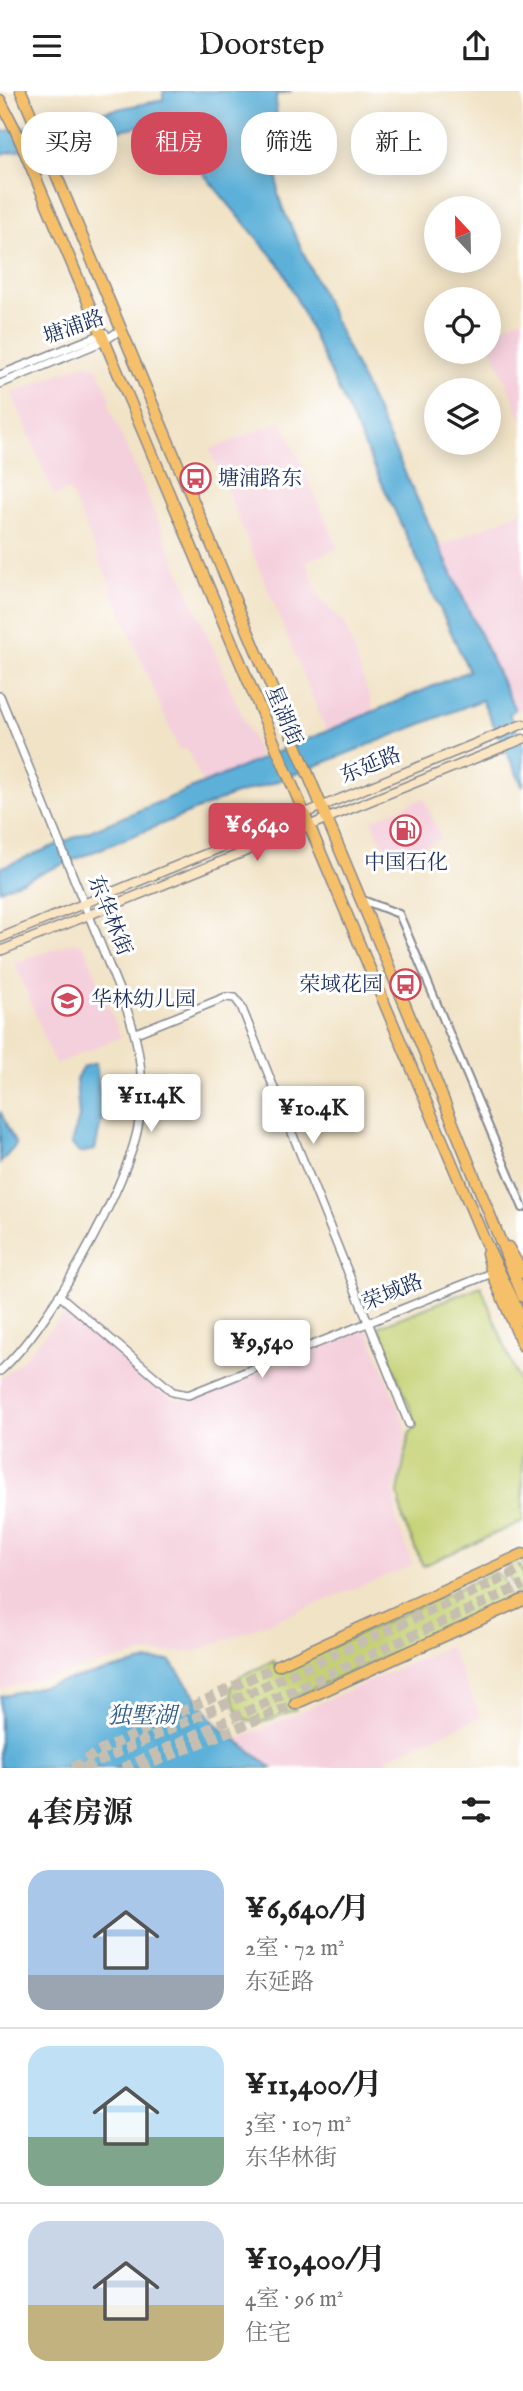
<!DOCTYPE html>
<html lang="zh">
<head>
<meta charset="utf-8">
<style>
	body { margin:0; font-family:"IM FELL English","Noto Serif SC",serif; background:#f6f6f6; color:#222; height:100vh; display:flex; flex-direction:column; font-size:26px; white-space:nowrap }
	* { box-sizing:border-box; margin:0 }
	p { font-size:23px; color:#767676 }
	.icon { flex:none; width:38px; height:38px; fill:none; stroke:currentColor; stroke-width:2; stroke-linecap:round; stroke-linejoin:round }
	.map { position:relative; height:1677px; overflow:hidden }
	.drawer { display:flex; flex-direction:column; background:#fff; flex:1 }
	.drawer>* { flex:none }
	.guide { position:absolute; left:21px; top:21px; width:481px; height:63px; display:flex; gap:14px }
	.needle { width:46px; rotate:338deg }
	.tools { position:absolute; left:424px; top:105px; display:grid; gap:14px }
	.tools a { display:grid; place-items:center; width:77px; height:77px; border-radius:50%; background:#fff; box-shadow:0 4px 18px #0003; font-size:35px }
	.price { position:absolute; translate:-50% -60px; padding:0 16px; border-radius:7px; background:#fff; color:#222; font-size:23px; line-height:46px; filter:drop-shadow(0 2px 4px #0008) }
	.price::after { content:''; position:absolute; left:50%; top:42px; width:21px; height:16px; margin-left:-10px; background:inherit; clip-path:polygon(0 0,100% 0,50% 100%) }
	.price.current { background:#d1495b; color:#fff }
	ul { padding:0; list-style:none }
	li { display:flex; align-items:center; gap:21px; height:175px; padding:0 28px }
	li+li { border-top:2px solid #e0e0e0 }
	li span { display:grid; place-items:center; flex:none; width:196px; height:140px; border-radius:21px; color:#555 }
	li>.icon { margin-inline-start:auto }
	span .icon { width:84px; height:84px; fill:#fffc; stroke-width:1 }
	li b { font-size:30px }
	h2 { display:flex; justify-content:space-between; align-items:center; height:84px; padding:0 28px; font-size:30px }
	.tag { padding:0 24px; border-radius:28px; background:#fff; box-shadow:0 4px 18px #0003; font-size:24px; line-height:63px }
	.tag.current { background:#d1495b; color:#fff }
	header { display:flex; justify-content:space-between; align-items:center; height:91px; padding:0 28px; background:#fff; font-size:32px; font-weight:600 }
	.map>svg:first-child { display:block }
	.built { fill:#f4cfdc }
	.green { fill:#c5d173; stroke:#708068; stroke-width:2 }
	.water { fill:#5db1d9; stroke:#3c709c; stroke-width:2 }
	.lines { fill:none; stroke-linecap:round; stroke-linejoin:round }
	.trunk-tunnel { stroke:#c6bfb1; stroke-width:10; stroke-dasharray:10 5; stroke-linecap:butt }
	.minor-casing { stroke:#868992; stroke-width:10 }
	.tertiary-casing { stroke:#868992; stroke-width:10 }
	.secondary-casing { stroke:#868992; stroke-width:11 }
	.primary-casing { stroke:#868992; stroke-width:13 }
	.trunk-casing { stroke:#868992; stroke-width:13 }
	.minor { stroke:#fff; stroke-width:6 }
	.tertiary { stroke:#fff; stroke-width:7 }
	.secondary { stroke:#fbe6c4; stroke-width:8 }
	.primary { stroke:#f6c06b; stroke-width:10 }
	.trunk { stroke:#f6c06b; stroke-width:10 }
	.labels { text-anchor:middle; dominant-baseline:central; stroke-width:6; stroke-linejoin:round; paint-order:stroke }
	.street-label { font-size:21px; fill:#1b2f5e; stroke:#fff }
	.poi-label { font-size:21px; fill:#1b2f5e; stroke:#fff; text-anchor:start }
	.water-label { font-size:23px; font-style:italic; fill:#325c89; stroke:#fff }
</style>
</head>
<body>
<header><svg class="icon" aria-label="menu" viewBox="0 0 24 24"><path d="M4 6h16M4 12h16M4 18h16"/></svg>Doorstep<svg class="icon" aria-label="share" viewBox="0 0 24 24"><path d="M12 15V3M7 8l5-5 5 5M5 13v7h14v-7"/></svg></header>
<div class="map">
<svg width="523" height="1677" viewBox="0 0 523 1677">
	<rect width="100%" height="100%" fill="#fff"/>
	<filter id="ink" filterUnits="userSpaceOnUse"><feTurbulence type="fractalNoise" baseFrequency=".0143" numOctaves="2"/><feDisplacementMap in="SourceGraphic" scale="14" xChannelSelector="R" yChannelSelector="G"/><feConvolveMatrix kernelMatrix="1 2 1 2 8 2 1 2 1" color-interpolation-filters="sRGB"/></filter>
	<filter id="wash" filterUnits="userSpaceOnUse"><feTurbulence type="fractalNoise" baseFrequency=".00686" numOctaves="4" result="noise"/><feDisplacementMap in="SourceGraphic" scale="28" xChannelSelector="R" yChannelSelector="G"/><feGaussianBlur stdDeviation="1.57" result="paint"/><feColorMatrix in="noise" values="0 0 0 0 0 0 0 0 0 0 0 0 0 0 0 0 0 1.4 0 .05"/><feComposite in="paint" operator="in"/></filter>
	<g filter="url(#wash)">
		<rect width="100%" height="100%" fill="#f1e3c6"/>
		<path class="built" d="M523,227V332L488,248V241Z
			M89,273L98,278L110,306L109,316L259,664L254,671L203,694L187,657L179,659L70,399L54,405L12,302L81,274Z
			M282,330L338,457L306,471L322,510L346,535L374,620L326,639L210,359Z
			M523,420V616L515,619L439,455Z
			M424,707L441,748L389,769L372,729Z
			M74,851L82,853L87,861L121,946L55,973L15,872Z
			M69,1218L75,1219L169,1306L177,1309L193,1308L367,1237L406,1337L401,1377L394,1402L397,1432L413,1474L198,1560L140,1563L0,1598V1288L22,1269Z
			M449,1555L481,1626L387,1666L391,1677H272L236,1649Z"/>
		<path class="green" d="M481,1195L523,1301V1430L423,1475L403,1429L398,1402L409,1343L417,1334L377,1236Z
			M523,1467V1503L517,1505L505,1477Z
			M494,1481C504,1484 507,1496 510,1506L507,1512L291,1607L296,1618C264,1632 237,1645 231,1597L240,1585L274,1570L279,1580Z"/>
		<path class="water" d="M163,0H292L276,4L278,103L283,118L515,619L509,623L523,654V696L482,609L270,693L233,704L0,799V777C157,713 312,646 469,580L282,177L160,31L0,63V41L163,9Z
			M96,972L102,1026L95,1059L79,1062L71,1052L79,1027L76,988L83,976Z
			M0,1020L16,1054L0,1072Z
			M170,1569L214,1631L272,1677H0V1605L148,1570Z"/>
	</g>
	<g filter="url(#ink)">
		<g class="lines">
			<path class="trunk-tunnel" d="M73,1677L98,1661L278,1574
				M84,1677L523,1478
				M123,1677L523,1494
				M140,1677L295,1613"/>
			<defs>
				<path id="minor" d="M360,808L399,823L523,1117"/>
				<path id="tertiary" d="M0,284L105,242
					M0,293L104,250L119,240
					M0,605L126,916C140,954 146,996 138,1036C126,1099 48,1238 0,1280
					M136,942L226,906L235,907L241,915L409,1333
					M59,1204L173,1301L188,1304L492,1182"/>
				<path id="secondary" d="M0,847L523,633
					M0,860L523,648"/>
				<path id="primary" d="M21,0L408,921L523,1206
					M0,9L15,38L484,1148L523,1230
					M508,1156L523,1182
					M487,1162L492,1182L523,1255"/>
				<path id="trunk" d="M278,1574L523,1463
					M295,1613L523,1509"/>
			</defs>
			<use href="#minor" class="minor-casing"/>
			<use href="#tertiary" class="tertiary-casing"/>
			<use href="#secondary" class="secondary-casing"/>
			<use href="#primary" class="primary-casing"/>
			<use href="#trunk" class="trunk-casing"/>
			<use href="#minor" class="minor"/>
			<use href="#tertiary" class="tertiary"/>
			<use href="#secondary" class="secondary"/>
			<use href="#primary" class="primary"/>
			<use href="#trunk" class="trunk"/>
		</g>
	</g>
	<defs>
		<symbol id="bus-ring" viewBox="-11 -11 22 22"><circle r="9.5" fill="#fff" stroke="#d1495b" stroke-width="1.5"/><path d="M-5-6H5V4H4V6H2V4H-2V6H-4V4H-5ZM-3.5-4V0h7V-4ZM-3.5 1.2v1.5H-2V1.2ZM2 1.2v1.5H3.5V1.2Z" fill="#d1495b"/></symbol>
		<symbol id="fuel-ring" viewBox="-11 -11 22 22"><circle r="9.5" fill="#fff" stroke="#d1495b" stroke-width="1.5"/><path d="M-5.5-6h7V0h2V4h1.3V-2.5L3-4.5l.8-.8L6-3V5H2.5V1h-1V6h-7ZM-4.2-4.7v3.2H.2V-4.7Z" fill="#d1495b"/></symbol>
		<symbol id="school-ring" viewBox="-11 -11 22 22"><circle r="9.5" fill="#fff" stroke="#d1495b" stroke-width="1.5"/><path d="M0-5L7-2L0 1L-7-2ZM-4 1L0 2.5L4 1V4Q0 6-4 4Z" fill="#d1495b"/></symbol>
	</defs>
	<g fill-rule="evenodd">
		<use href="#bus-ring" x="178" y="370" width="35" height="35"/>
		<use href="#fuel-ring" x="388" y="722" width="35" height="35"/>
		<use href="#bus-ring" x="388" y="876" width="35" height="35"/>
		<use href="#school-ring" x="50" y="892" width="35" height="35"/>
	</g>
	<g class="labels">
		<g class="street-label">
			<text transform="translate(74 237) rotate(-19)">塘浦路</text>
			<text transform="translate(283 625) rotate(67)">星湖街</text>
			<text transform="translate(371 675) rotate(-22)">东延路</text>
			<text transform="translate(109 825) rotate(68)">东华林街</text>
			<text transform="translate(393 1202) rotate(-22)">荣域路</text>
		</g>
		<g class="poi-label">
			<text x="218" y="388">塘浦路东</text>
			<text x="406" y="772" text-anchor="middle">中国石化</text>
			<text x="383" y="894" text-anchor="end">荣域花园</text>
			<text x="91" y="909">华林幼儿园</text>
		</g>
		<g class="water-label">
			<text x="142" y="1625">独墅湖</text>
		</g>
	</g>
</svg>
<div class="tools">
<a><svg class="needle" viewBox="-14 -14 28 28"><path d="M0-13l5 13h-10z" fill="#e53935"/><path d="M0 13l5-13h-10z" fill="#767676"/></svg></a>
<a><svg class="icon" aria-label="locate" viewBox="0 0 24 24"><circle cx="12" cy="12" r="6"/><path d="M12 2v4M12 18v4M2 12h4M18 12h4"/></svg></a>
<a><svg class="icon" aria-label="layers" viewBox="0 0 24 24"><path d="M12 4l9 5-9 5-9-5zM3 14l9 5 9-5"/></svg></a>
</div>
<b class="price current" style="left:257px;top:772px">¥6,640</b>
<b class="price" style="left:151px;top:1043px">¥11.4K</b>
<b class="price" style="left:313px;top:1055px">¥10.4K</b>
<b class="price" style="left:262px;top:1289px">¥9,540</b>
<div class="guide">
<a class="tag">买房</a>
<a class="tag current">租房</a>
<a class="tag">筛选</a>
<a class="tag">新上</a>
</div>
</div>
<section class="drawer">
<h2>4套房源<svg class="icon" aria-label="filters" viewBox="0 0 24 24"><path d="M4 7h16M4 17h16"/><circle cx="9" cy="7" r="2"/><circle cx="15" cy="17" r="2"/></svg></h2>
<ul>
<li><span style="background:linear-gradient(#a9c7e8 75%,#9aa5b1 0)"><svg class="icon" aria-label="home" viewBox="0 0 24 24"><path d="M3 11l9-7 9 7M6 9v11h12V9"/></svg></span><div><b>¥6,640/月</b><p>2室 · 72 m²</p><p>东延路</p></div></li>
<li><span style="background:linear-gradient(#bfe0f5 65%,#7fa58c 0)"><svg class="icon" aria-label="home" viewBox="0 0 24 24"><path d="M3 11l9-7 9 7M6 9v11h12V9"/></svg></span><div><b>¥11,400/月</b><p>3室 · 107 m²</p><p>东华林街</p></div></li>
<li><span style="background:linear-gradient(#c9d6e8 60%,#c2b280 0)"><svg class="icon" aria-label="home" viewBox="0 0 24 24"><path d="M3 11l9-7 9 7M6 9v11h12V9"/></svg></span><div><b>¥10,400/月</b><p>4室 · 96 m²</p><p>住宅</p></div></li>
</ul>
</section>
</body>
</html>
